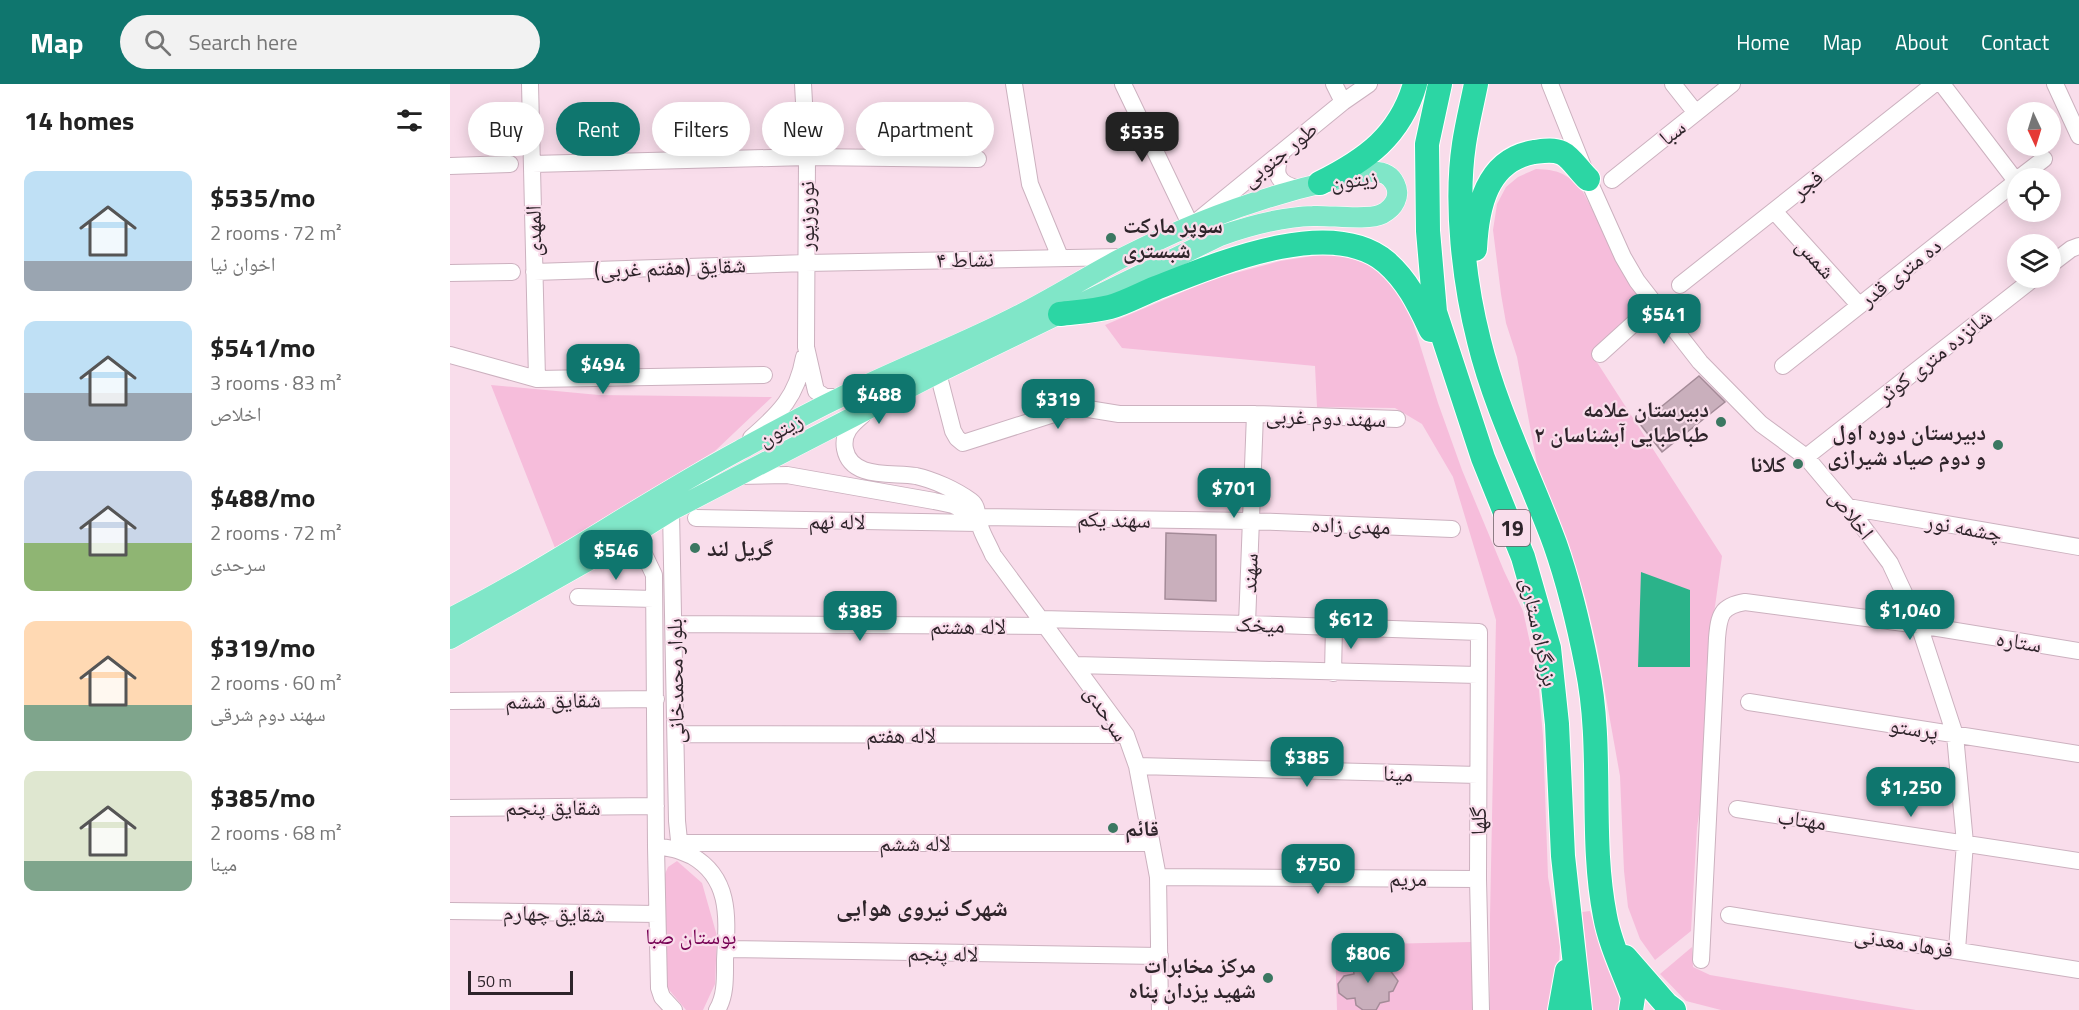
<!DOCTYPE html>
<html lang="en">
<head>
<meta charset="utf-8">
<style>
	body { margin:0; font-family:"Titillium Web","Noto Naskh Arabic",sans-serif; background:#f2f2f2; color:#222; height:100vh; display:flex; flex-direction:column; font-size:22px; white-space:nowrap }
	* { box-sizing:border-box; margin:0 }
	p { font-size:20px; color:#767676 }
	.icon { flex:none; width:33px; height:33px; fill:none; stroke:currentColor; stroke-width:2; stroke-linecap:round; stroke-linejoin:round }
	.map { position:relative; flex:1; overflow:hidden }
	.panel { display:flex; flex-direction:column; background:#fff; width:450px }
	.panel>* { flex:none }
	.guide { position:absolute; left:18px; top:18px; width:570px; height:54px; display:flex; gap:12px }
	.needle { width:39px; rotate:176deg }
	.fabs { position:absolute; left:1557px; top:18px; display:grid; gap:12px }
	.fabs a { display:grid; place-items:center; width:54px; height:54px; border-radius:50%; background:#fff; box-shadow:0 3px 15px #0003; font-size:30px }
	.scale { position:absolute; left:18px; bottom:15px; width:105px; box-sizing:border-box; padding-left:6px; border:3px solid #2e242a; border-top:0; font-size:16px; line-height:21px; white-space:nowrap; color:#2e242a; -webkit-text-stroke:4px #f9ddeb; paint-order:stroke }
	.price { position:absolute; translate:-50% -51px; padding:0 14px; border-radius:12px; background:#0f766e; color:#fff; font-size:20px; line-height:39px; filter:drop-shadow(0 2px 3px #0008) }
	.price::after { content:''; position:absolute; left:50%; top:36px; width:18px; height:14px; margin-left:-9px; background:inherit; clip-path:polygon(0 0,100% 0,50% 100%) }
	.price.active { background:#222; color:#fff }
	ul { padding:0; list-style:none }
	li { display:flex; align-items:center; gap:18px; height:150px; padding:0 24px }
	li span { display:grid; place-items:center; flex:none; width:168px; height:120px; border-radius:12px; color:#555 }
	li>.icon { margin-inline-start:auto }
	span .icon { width:72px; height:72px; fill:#fffc; stroke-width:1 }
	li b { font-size:26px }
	h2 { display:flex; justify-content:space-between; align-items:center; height:72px; padding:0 24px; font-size:26px }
	.tag { padding:0 21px; border-radius:27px; background:#fff; box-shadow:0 3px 15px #0003; font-size:21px; line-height:54px }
	.tag.active { background:#0f766e; color:#fff }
	header { display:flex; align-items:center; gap:36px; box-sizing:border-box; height:84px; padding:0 30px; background:#0f766e; color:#fff }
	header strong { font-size:28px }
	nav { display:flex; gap:33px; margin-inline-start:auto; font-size:21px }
	.search { width:420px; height:54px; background:#f2f2f2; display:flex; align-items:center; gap:15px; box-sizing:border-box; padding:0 21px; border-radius:33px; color:#767676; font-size:22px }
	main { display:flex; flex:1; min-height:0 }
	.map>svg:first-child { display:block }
	.green { fill:#f6bddb }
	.water { fill:#2bb38a }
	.building { fill:#c9afbc; stroke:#a48b98; stroke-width:1.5 }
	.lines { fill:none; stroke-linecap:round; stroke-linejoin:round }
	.minor-casing { stroke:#ccb1bf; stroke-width:18 }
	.major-casing { stroke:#fff; stroke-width:21 }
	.highway-casing { stroke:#fff; stroke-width:26 }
	.minor { stroke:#fff; stroke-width:16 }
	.major { stroke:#80e6c8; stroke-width:20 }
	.highway { stroke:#2cd6a4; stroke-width:24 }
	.poi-dot { fill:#3b7761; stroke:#f9ddeb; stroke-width:2 }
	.labels { text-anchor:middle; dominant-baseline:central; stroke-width:4.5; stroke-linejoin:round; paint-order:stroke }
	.shield { fill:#f9ddeb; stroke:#6b5c64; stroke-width:1.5 }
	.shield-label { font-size:21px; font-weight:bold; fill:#2e242a }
	.street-label { font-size:22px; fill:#2e242a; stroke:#f9ddeb }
	.poi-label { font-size:22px; font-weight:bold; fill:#2e242a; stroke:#f9ddeb; text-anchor:end }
	.park-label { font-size:22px; fill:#760153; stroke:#f9ddeb }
	.neighbourhood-label { font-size:24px; font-weight:bold; fill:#2e242a; stroke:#f9ddeb }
</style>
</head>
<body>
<header>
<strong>Map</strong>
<div class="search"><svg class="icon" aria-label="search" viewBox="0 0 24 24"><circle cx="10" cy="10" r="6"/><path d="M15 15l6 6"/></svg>Search here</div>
<nav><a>Home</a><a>Map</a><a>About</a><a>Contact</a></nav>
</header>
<main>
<section class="panel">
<h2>14 homes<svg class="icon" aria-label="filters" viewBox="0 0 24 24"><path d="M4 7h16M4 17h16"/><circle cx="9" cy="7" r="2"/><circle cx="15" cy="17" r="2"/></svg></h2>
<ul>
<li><span style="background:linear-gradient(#bfe0f5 75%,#9aa5b1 0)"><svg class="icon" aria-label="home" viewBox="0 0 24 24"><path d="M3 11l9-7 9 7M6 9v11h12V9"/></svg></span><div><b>$535/mo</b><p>2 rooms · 72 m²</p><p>اخوان نیا</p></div></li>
<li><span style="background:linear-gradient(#bfe0f5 60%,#9aa5b1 0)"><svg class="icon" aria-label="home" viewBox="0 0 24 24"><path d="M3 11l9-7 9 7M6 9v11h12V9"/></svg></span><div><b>$541/mo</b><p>3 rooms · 83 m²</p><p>اخلاص</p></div></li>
<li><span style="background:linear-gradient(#c9d6e8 60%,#8fb573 0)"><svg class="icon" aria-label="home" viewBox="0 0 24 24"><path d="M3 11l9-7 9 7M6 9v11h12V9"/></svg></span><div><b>$488/mo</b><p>2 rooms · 72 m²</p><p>سرحدی</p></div></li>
<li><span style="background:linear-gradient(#ffd9b3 70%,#7fa58c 0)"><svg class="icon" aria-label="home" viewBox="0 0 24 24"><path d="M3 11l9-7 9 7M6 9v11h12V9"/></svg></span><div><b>$319/mo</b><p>2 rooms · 60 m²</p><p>سهند دوم شرقی</p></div></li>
<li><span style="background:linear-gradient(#dfe7d0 75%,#7fa58c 0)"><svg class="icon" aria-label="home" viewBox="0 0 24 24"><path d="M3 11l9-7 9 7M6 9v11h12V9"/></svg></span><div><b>$385/mo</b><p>2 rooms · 68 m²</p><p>مینا</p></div></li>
</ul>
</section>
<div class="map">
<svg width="1629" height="926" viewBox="0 0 1629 926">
	<rect width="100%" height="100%" fill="#f9ddeb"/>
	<path class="green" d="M1086,85C1109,86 1116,89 1132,106L1194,224L1141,269L1272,472L1256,587L1258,668L1247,744L1241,847L1205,876L1190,855L1178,823L1174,787L1170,692L1147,563L1136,517L1118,458L1087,380L1067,273L1056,239L1051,210L1043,146L1047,120L1056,103L1068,93Z
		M882,169L915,179L938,194L956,216L988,319L1012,386L1054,487L1073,527L1088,595L1093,652L1098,793L1110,862L1107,906L1097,926H1040V833L1046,536L1003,393L972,340L945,324L867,323L865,282L672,264L655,241L763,195L830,177Z
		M41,301L149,311L322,313L265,367L105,464Z
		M227,777L252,799L267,852L265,900L253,926H236L215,901V790L218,783Z
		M1140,827L1150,861L1171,900L1173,926H1138L1136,862L1132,828Z
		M1022,858L1025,926H926L939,908L943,907L948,897L934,878L925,879L918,874L910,875L903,883L904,890L894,892L888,900L889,909L897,915L905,914L906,921L913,926H887L885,861Z
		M1242,863L1243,883L1260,891L1466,926H1271L1236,917L1210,890Z"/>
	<path class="water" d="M1191,488L1240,506V583H1188Z"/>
	<path class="building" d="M1249,292L1275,318L1212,368L1190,340Z
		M716,449L766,451V517L715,515Z
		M918,874L925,879L934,878L948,897L943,907L939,908V917L930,919L926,926H913L906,921L905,914L897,915L889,909L888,900L894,892L904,890L903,883L910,875Z"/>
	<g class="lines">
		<defs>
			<path id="minor" d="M80,0L87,295
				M353,0L357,73L356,263L366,307L375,313H390
				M564,0L580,100L610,173
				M673,0L741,142L893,18L919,0
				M884,0L893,18
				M1100,0L1138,95L1173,173L1187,197L1250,278L1311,340L1356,373L1398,423L1440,479L1469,541L1505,651L1515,759L1507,866
				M1223,0L1246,29
				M1492,0L1566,97
				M1605,0L1629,52
				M833,67C823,88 825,99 849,105
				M82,80L357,73L528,75
				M0,82L60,80
				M1569,94L1594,75
				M1162,96L1282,0
				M1324,127L1409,221
				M1600,181L1621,165L1629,162
				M84,188L356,179L673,173
				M0,189L62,188
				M1230,201L1484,0
				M1150,270L1204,221
				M0,271L87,295L314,291
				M1333,282L1568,96
				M488,289L503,347L507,354L513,359L626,323L669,330H805L947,335
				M413,331C402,340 392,349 395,365C401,396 443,388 466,392C484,396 506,406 521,417C529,423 526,433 530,442C533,452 539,461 543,471L676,651L687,682L708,793L710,926
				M301,354C330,329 347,312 354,273
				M1356,373L1584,194
				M288,392L337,391L484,417L503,421L528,433L801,437L1002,445
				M1398,423L1629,463
				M221,427L227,737L230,766
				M246,434L529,439
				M173,457L194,470L204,491L206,763
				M128,513L204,515
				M591,535L797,540L1029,548L1028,795L1031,926
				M224,540L596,542
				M797,540L805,330
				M625,581L1028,591
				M883,589L884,542
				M0,617L206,615
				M1299,618L1629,670
				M226,650L676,651
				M687,682L1028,691
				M0,724L206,722
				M1287,725L1629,777
				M229,759H701
				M708,793L1028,795
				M0,827L207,830
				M1279,831L1629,886
				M276,865L710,872
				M1251,876L1267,554C1269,531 1271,522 1295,518L1469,541L1629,567
				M224,926L212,913L209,904L206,763C220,763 229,766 242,772C282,795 277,836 275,876C275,892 276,912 267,926"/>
			<path id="major" d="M0,534C100,484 191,419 290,366C323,348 357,329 391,313C449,284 511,261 569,231C605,213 639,191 674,173C740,139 810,113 881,97C900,93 934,77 945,100C951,112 944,124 932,130C918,137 880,131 863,132C831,133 801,141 770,152L488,289L288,392L221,427L173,457L0,555"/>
			<path id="highway" d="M990,0L977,60L978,147L985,228L1033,374L1073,473L1099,564L1107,640L1113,772L1130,926
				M1026,0C1022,20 1017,40 1014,60C1005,120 1014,198 1029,257C1046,327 1080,392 1105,460C1119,500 1129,542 1137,583C1154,665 1139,751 1155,832C1160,860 1173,886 1183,913L1181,926
				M870,99C916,76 950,52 965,0
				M1025,165C1027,124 1036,76 1084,68C1093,67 1103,65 1112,69C1121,73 1130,88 1138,95
				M610,230C626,228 644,227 660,223C675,219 691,210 706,204C765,181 880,131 936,178C958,197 969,221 981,246
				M1175,873L1216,920L1224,926
				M1110,926L1117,887"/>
		</defs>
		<use href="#minor" class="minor-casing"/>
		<use href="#major" class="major-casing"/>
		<use href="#highway" class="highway-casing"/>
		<use href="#minor" class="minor"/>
		<use href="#major" class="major"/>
		<use href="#highway" class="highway"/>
	</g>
	<g class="poi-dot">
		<circle cx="661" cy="154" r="6"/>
		<circle cx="1271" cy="338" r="6"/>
		<circle cx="1548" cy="361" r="6"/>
		<circle cx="1348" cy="380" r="6"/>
		<circle cx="245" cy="464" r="6"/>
		<circle cx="663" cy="744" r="6"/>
		<circle cx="818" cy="894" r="6"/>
	</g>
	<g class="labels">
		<rect class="shield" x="1044" y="426" width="36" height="36" rx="4.5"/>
		<g class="shield-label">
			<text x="1062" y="444">19</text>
		</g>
		<g class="street-label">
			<text transform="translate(1222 48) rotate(-38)">سبا</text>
			<text transform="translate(829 70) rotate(-39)">طور جنوبی</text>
			<text transform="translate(904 95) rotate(-7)">زیتون</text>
			<text transform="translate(1357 100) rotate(-38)">فجر</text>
			<text transform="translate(356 132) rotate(-90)">نوروزپور</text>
			<text transform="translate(83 147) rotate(-91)">المهدی</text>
			<text transform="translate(1366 174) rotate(48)">شمس</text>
			<text transform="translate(515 175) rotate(-1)">نشاط ۴</text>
			<text transform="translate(220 183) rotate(-2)">شقایق (هفتم غربی)</text>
			<text transform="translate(1450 188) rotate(-38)">ده متری قدر</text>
			<text transform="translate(1484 272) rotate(-38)">شانزده متری کوثر</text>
			<text transform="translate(876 333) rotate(2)">سهند دوم غربی</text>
			<text transform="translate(330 345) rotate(-28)">زیتون</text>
			<text transform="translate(1402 430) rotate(52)">اخلاص</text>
			<text transform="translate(664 435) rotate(1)">سهند يكم</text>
			<text transform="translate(387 437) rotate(1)">لاله نهم</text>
			<text transform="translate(901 441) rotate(2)">مهدی زاده</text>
			<text transform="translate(1514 443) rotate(10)">چشمه نور</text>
			<text transform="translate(799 489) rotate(-88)">سهند</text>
			<text transform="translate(810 540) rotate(2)">میخک</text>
			<text x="518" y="542">لاله هشتم</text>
			<text transform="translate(1090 548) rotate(78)">بزرگراه ستاری</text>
			<text transform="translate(1569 557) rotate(9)">ستاره</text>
			<text transform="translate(225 597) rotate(-91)">بلوار محمدخانی</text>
			<text transform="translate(103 616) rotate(-1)">شقایق ششم</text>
			<text transform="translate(657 629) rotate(57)">سرحدی</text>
			<text transform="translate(1464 644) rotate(9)">پرستو</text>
			<text x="451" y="651">لاله هفتم</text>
			<text transform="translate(948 689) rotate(2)">مینا</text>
			<text x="103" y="723">شقایق پنجم</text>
			<text transform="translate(1352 735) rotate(8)">مهتاب</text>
			<text transform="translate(1028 737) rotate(-90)">گلها</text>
			<text x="465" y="759">لاله ششم</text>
			<text x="958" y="794">مریم</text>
			<text transform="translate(104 829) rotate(1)">شقایق چهارم</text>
			<text transform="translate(1454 858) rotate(9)">فرهاد معدنی</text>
			<text transform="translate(493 869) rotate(1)">لاله پنجم</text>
		</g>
		<g class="poi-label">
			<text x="673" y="141" text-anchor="start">سوپر مارکت<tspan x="673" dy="25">شبستری</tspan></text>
			<text x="1259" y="325">دبیرستان علامه<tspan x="1259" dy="25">طباطبایی آبشناسان ۲</tspan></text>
			<text x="1536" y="348">دبیرستان دوره اول‌<tspan x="1536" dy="25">و دوم صیاد شیرازی</tspan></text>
			<text x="1336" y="380">کلانا</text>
			<text x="257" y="464" text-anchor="start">گریل لند</text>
			<text x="675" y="744" text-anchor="start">قائم</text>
			<text x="806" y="881">مرکز مخابرات<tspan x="806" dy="25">شهید یزدان پناه</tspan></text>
		</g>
		<g class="park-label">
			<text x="241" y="852">بوستان صبا</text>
		</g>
		<g class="neighbourhood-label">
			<text x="472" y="823">شهرک نیروی هوایی</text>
		</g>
	</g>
</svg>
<div class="fabs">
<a><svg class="needle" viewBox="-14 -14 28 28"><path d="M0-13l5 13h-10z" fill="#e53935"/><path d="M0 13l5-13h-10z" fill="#767676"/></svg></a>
<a><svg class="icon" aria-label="locate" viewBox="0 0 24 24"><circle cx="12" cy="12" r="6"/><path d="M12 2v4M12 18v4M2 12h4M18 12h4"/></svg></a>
<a><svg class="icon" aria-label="layers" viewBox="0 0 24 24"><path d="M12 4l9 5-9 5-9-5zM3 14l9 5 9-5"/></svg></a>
</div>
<div class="scale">50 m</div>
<b class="price active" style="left:692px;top:79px">$535</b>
<b class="price" style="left:1214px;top:261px">$541</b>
<b class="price" style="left:153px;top:311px">$494</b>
<b class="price" style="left:429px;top:341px">$488</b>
<b class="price" style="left:608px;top:346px">$319</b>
<b class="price" style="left:784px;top:435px">$701</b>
<b class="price" style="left:166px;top:497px">$546</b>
<b class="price" style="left:1460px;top:557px">$1,040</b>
<b class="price" style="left:410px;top:558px">$385</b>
<b class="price" style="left:901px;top:566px">$612</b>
<b class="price" style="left:857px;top:704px">$385</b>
<b class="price" style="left:1461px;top:734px">$1,250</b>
<b class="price" style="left:868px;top:811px">$750</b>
<b class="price" style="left:918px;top:900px">$806</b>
<div class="guide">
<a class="tag">Buy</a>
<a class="tag active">Rent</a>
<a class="tag">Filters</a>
<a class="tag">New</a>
<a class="tag">Apartment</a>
</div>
</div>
</main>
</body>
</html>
